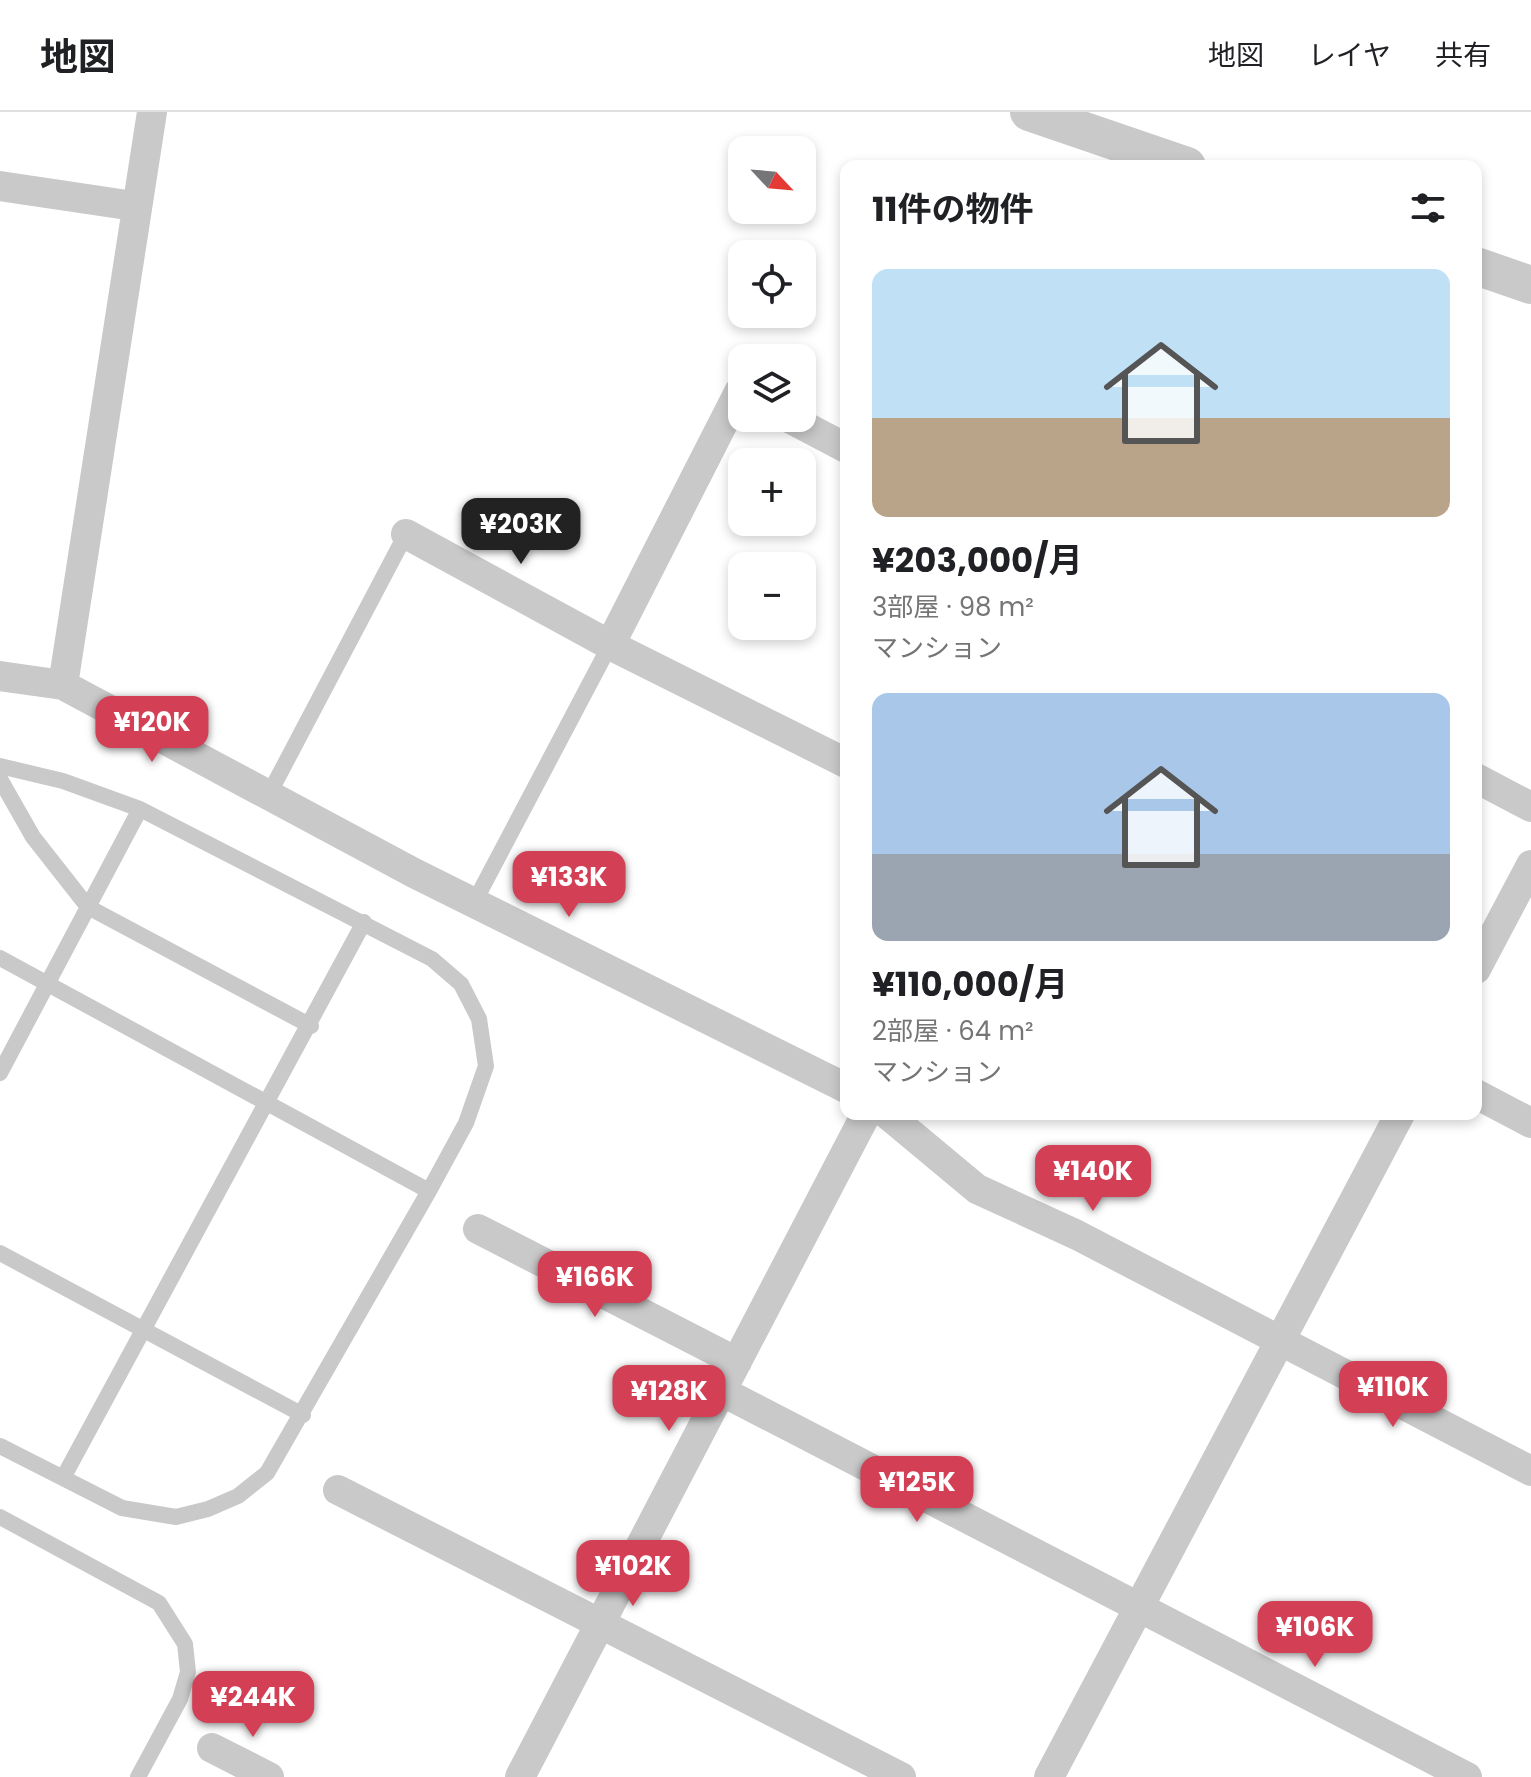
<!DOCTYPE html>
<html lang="ja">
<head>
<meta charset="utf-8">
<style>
	body { margin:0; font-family:Poppins,"Noto Sans JP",sans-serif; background:#f6f6f6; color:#202124; height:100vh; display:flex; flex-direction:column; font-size:30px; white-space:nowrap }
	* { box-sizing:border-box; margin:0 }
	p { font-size:26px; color:#757577 }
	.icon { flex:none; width:44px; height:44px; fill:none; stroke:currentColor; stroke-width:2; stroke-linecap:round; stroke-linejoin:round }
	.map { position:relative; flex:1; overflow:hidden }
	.side { position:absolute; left:840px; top:48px; width:642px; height:960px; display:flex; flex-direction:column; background:#fff; border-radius:16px; box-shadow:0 4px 12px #0003 }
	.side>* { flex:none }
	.needle { width:52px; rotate:116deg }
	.tools { position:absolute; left:728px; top:24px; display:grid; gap:16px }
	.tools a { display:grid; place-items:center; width:88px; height:88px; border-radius:16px; background:#fff; box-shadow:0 4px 12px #0003; font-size:40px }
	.price { position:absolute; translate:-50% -68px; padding:0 18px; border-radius:16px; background:#d33f55; color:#fff; font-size:26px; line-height:52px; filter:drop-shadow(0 2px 4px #0008) }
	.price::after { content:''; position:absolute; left:50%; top:48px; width:24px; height:18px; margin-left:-12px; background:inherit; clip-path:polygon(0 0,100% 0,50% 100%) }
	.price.active { background:#222; color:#fff }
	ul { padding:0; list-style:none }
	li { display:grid; align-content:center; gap:16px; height:424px; padding:0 32px }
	li span { display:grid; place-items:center; height:248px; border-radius:16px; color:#555 }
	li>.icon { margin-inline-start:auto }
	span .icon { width:144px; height:144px; fill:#fffc; stroke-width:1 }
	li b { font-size:34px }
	h2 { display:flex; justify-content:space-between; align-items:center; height:96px; padding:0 32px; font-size:34px }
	header { display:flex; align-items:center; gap:48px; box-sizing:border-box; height:112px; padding:0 40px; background:#fff; border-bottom:2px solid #e0e0e0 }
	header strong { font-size:38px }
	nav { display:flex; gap:44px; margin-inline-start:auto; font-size:28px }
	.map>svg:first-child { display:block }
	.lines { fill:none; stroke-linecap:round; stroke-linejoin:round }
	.service { stroke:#c9c9c9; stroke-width:16 }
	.minor { stroke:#c9c9c9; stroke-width:30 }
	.tertiary { stroke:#c9c9c9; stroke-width:38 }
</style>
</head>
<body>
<header>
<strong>地図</strong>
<nav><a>地図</a><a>レイヤ</a><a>共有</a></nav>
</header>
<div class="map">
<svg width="1531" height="1665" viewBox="0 0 1531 1665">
	<rect width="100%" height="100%" fill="#fff"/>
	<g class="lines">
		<path class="service" d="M0,654L63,669L140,697L432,847L461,872L479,907L486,954L466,1011L429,1079L267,1361L238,1384L208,1397L176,1405L122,1396L0,1334
			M0,667L33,725L88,795L311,914
			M268,684L406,422
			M475,789L610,533
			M0,846L429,1079
			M0,961L140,697
			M0,1141L303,1303
			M63,1366L364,810
			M0,1405L159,1491L185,1532L188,1560L180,1587L138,1665"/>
		<path class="minor" d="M0,74L134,94
			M789,306L846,336
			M406,422L610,533L846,651
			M610,533L739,280L742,281
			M0,564L63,573L414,761L846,976
			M63,573L152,0
			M1476,666L1531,695
			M1476,857L1531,753
			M1476,982L1531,1011
			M887,1002L977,1077L1077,1123L1531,1359
			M478,1117L737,1250
			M721,1279L1467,1665
			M338,1378L901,1665
			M212,1636L269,1665
			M520,1665L866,1002
			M1049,1665L1400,1002"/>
		<path class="tertiary" d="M1029,0L1187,54
			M1476,154L1531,173"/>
	</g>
</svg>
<div class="tools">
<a><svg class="needle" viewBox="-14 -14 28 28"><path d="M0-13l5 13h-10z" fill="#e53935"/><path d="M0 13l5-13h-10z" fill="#757577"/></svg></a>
<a><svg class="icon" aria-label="locate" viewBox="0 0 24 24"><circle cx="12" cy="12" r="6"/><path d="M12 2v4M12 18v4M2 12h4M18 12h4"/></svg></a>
<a><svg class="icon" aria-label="layers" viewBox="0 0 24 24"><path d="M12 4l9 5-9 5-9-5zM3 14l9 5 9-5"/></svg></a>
<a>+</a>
<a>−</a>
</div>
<b class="price active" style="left:521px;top:454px">¥203K</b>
<b class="price" style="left:152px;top:652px">¥120K</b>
<b class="price" style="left:569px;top:807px">¥133K</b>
<b class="price" style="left:1093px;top:1101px">¥140K</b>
<b class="price" style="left:595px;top:1207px">¥166K</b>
<b class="price" style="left:1393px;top:1317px">¥110K</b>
<b class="price" style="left:669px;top:1321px">¥128K</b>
<b class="price" style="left:917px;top:1412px">¥125K</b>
<b class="price" style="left:633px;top:1496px">¥102K</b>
<b class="price" style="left:1315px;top:1557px">¥106K</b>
<b class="price" style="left:253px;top:1627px">¥244K</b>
<section class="side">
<h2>11件の物件<svg class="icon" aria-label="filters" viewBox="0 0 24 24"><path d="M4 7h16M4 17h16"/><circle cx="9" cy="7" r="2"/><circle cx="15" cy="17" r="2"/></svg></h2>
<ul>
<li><span style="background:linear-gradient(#bfe0f5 60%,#b9a48a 0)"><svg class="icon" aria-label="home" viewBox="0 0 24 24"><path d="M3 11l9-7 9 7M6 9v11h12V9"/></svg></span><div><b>¥203,000/月</b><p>3部屋 · 98 m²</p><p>マンション</p></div></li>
<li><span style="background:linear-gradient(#a9c7e8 65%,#9aa5b1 0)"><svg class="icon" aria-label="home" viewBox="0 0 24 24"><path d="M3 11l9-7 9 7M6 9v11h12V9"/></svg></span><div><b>¥110,000/月</b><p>2部屋 · 64 m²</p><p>マンション</p></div></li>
</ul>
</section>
</div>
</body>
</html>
